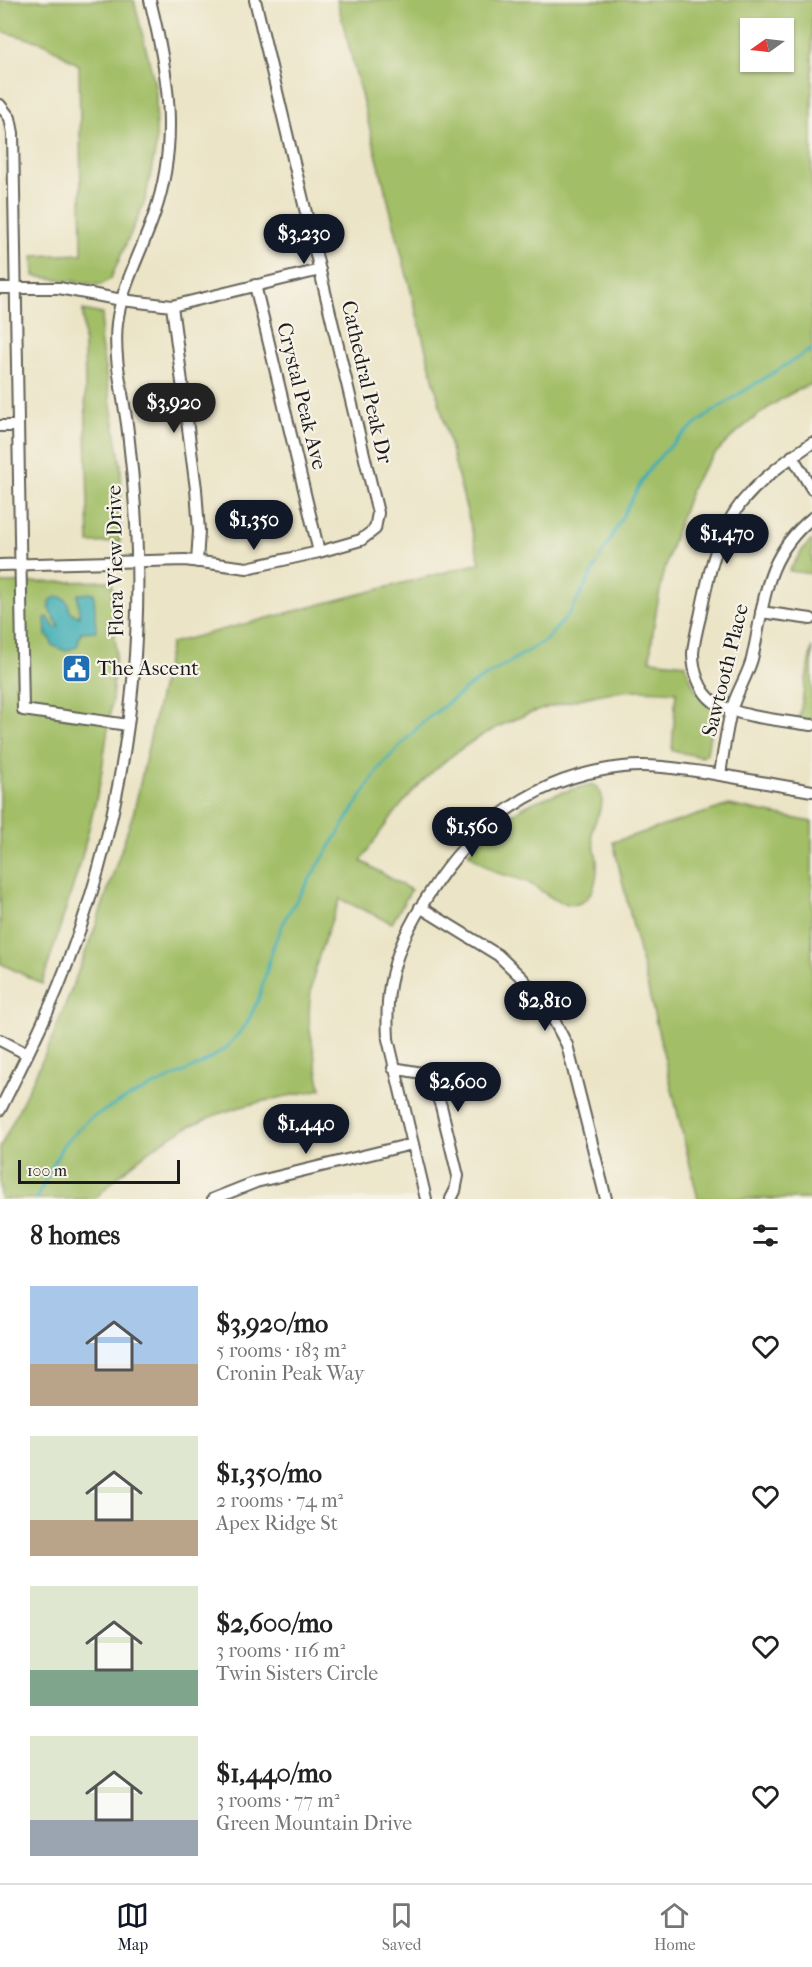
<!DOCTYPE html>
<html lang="en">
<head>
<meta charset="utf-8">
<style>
	body { margin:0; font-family:"IM FELL French Canon",serif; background:#f6f6f6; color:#222; height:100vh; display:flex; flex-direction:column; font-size:22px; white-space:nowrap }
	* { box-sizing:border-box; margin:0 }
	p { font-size:20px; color:#767676 }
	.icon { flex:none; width:33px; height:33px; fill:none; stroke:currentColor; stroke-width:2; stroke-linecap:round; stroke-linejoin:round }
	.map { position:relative; height:1199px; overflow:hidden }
	.details { display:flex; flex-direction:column; background:#fff; flex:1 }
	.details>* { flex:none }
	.needle { width:39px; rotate:256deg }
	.tools { position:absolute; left:740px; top:18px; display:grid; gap:12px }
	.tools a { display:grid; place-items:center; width:54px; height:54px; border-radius:0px; background:#fff; box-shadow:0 2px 4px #0004; font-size:30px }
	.scale { position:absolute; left:18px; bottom:15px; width:162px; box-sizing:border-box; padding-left:6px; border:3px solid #1c1c1c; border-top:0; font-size:16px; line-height:21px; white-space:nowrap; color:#1c1c1c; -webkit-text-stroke:4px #f7f3e8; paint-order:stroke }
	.price { position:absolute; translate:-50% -51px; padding:0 14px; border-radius:21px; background:#111827; color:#fff; font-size:20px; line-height:39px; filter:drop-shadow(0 2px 3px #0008) }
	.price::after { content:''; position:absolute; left:50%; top:36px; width:18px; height:14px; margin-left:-9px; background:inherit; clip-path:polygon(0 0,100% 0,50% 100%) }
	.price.active { background:#222; color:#fff }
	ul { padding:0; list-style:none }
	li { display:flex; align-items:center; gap:18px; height:150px; padding:0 30px }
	li span { display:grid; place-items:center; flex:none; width:168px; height:120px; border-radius:0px; color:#555 }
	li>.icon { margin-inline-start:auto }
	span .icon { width:72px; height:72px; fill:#fffc; stroke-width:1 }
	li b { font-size:26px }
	h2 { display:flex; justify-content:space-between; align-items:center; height:72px; padding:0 30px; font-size:26px }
	.tabs { display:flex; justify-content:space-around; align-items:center; height:84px; border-top:2px solid #e0e0e0; background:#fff; font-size:16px; color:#767676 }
	.tabs a { display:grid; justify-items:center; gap:3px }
	.tabs .active { color:#111827 }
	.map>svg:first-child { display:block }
	.green { fill:#a2be66; stroke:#5f6d41; stroke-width:1.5; fill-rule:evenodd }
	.water { fill:#3cadb4; stroke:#2c6468; stroke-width:1.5 }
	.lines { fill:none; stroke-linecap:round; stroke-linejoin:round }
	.stream { stroke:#3cadb4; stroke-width:3 }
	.minor-casing { stroke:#646258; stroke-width:14 }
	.minor { stroke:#fff; stroke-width:10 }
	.labels { text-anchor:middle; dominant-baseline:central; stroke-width:4.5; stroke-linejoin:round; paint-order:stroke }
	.street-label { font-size:21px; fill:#1c1c1c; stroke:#f7f3e8 }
	.poi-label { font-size:21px; fill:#1c1c1c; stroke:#f7f3e8; text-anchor:start }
</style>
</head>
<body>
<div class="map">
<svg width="812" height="1199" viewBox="0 0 812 1199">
	<rect width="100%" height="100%" fill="#f7f3e8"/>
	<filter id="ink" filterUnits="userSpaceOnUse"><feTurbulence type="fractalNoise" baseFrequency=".0167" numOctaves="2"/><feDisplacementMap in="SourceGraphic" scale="12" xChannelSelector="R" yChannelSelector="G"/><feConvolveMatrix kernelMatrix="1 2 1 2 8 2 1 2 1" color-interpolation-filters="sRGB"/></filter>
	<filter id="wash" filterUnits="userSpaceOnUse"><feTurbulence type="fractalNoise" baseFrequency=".008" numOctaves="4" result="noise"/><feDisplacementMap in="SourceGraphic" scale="24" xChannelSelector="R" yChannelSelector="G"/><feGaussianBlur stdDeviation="1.35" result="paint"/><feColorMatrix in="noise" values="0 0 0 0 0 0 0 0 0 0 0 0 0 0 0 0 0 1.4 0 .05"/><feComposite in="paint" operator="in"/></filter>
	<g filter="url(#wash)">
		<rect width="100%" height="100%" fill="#ebe4c6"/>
		<path class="green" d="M0,0H134L156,89V147L145,201L111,278L101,285L34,276L33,256L82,254L79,65L44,43L0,31Z
			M337,0H812V384C773,398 714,446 694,483C689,493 686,506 681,517C664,564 654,610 650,660L686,664C692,684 695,696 714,708L707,753L703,757L672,751L676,692C663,691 649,690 635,690C613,691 590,696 568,702C471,725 413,778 361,861L411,890L392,923L340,899C324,939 305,985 310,1029C313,1049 317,1069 321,1089C282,1098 238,1104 201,1121C159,1139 127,1166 95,1199H0V1148L51,1042L96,925L134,811L171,643L480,563ZM750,28H783V62H750Z
			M83,310L103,314L100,338L121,466L120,542L89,543Z
			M812,540V574L789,571L803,549Z
			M112,581L116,650L112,701L100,783L81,861L42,984L0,963V583Z
			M812,646V720L799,718Z
			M593,784C614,799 592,818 592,834C592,843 597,852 597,861C598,875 595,895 582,902C563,912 544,891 529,883C519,878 509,877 498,873C488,869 477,860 468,853C486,835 506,815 530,804C550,794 571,790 593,784Z
			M729,805L812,822V1199H698L613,842Z"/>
		<path class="water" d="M94,593L96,631L81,632L77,647L65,651L52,645L50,638L46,635L45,618L48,617L54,627H59C57,619 48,614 49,605C50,596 63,594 67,602C69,605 69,608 70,612L79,617L78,594Z"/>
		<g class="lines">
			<path class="stream" d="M600,558C616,530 630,500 647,473C679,425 763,380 812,349
				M36,1199L63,1145L89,1119L125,1099L201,1064L225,1049L246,1025L259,998L274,944L286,917L380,767L422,723L468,687L546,640L570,613L597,564"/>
		</g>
	</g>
	<g filter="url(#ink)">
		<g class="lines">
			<defs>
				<path id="minor" d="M0,105L10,118L13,133L23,710L128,725
					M255,285L319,552
					M0,288H59L122,300L172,306L320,270
					M172,306L196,489L199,531L197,562
					M0,426H17
					M812,443C787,460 762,478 742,502C716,534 708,577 700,617C697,629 694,641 693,653C693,670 699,691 714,702C736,717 785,721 812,725
					M792,456L812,489
					M0,565L185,560L247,568L319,552L361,540L375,529L378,513L255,0
					M761,612L811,619
					M720,775C723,754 726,732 731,711C736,693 747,677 752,659C765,603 763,558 812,518
					M420,907L498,955L522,978L548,1009L567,1045L606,1199
					M0,1040L27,1054
					M393,1068L422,1073L433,1085L441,1106L458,1176L455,1191L451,1199
					M0,1110C20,1069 42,1027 59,985C115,847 141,701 137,552C136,512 133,472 128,432C124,396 113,360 117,323C122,285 142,251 154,215C180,141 168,73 150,0
					M213,1199L256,1182L412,1144
					M426,1199L388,1039C387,1021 387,1003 390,985C396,951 410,923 429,894C474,823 538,776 623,767C652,764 681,769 709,773C743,779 778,785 812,791"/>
			</defs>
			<use href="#minor" class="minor-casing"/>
			<use href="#minor" class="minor"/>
		</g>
	</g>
	<defs>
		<symbol id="civic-square" viewBox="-11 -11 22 22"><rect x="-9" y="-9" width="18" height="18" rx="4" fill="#1f6fb2" stroke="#f7f3e8"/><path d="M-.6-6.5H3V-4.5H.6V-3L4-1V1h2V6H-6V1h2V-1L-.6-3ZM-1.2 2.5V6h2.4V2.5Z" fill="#fff"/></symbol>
	</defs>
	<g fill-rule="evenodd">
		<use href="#civic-square" x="60" y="652" width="33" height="33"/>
	</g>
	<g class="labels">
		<g class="street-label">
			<text transform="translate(367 382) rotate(77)">Cathedral Peak Dr</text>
			<text transform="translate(302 396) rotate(76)">Crystal Peak Ave</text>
			<text transform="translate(115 561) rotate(-91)">Flora View Drive</text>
			<text transform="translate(725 670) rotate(-76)">Sawtooth Place</text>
		</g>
		<g class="poi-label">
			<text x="97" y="668">The Ascent</text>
		</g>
	</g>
</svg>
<div class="tools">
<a><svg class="needle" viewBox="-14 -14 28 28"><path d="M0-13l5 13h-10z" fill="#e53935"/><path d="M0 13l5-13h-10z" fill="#767676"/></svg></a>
</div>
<div class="scale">100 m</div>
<b class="price" style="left:304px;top:265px">$3,230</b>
<b class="price active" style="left:174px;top:434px">$3,920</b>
<b class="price" style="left:254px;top:551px">$1,350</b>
<b class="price" style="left:727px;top:565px">$1,470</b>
<b class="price" style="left:472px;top:858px">$1,560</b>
<b class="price" style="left:545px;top:1032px">$2,810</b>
<b class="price" style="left:458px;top:1113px">$2,600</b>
<b class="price" style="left:306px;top:1155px">$1,440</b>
</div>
<section class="details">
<h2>8 homes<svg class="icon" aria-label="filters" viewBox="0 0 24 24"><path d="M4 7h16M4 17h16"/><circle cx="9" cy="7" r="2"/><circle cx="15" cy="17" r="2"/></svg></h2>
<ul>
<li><span style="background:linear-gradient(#a9c7e8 65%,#b9a48a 0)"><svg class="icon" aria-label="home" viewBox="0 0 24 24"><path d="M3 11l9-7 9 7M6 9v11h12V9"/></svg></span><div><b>$3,920/mo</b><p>5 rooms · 183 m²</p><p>Cronin Peak Way</p></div><svg class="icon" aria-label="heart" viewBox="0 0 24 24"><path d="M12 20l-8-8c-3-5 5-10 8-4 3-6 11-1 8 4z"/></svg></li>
<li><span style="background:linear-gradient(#dfe7d0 70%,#b9a48a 0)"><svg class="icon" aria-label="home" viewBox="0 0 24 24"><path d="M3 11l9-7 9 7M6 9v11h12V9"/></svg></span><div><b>$1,350/mo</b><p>2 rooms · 74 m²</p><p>Apex Ridge St</p></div><svg class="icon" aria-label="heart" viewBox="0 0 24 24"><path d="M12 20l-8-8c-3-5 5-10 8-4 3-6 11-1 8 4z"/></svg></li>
<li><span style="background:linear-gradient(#dfe7d0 70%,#7fa58c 0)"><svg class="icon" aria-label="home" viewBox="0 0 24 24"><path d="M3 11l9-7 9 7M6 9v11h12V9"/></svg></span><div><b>$2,600/mo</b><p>3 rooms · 116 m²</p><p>Twin Sisters Circle</p></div><svg class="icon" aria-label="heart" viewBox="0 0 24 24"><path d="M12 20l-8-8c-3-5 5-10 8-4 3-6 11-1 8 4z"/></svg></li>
<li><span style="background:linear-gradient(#dfe7d0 70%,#9aa5b1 0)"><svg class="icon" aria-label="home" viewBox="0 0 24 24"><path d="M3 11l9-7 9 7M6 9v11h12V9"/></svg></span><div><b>$1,440/mo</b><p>3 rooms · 77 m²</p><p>Green Mountain Drive</p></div><svg class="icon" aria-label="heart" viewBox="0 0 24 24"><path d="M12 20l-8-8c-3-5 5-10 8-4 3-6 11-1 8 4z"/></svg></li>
</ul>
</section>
<nav class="tabs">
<a class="active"><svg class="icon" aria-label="map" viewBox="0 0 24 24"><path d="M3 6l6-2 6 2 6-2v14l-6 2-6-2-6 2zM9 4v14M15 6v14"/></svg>Map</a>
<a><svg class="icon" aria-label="saved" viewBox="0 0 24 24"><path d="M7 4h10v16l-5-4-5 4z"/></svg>Saved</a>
<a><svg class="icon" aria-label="home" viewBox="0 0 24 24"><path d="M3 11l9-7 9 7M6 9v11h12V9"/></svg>Home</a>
</nav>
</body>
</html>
